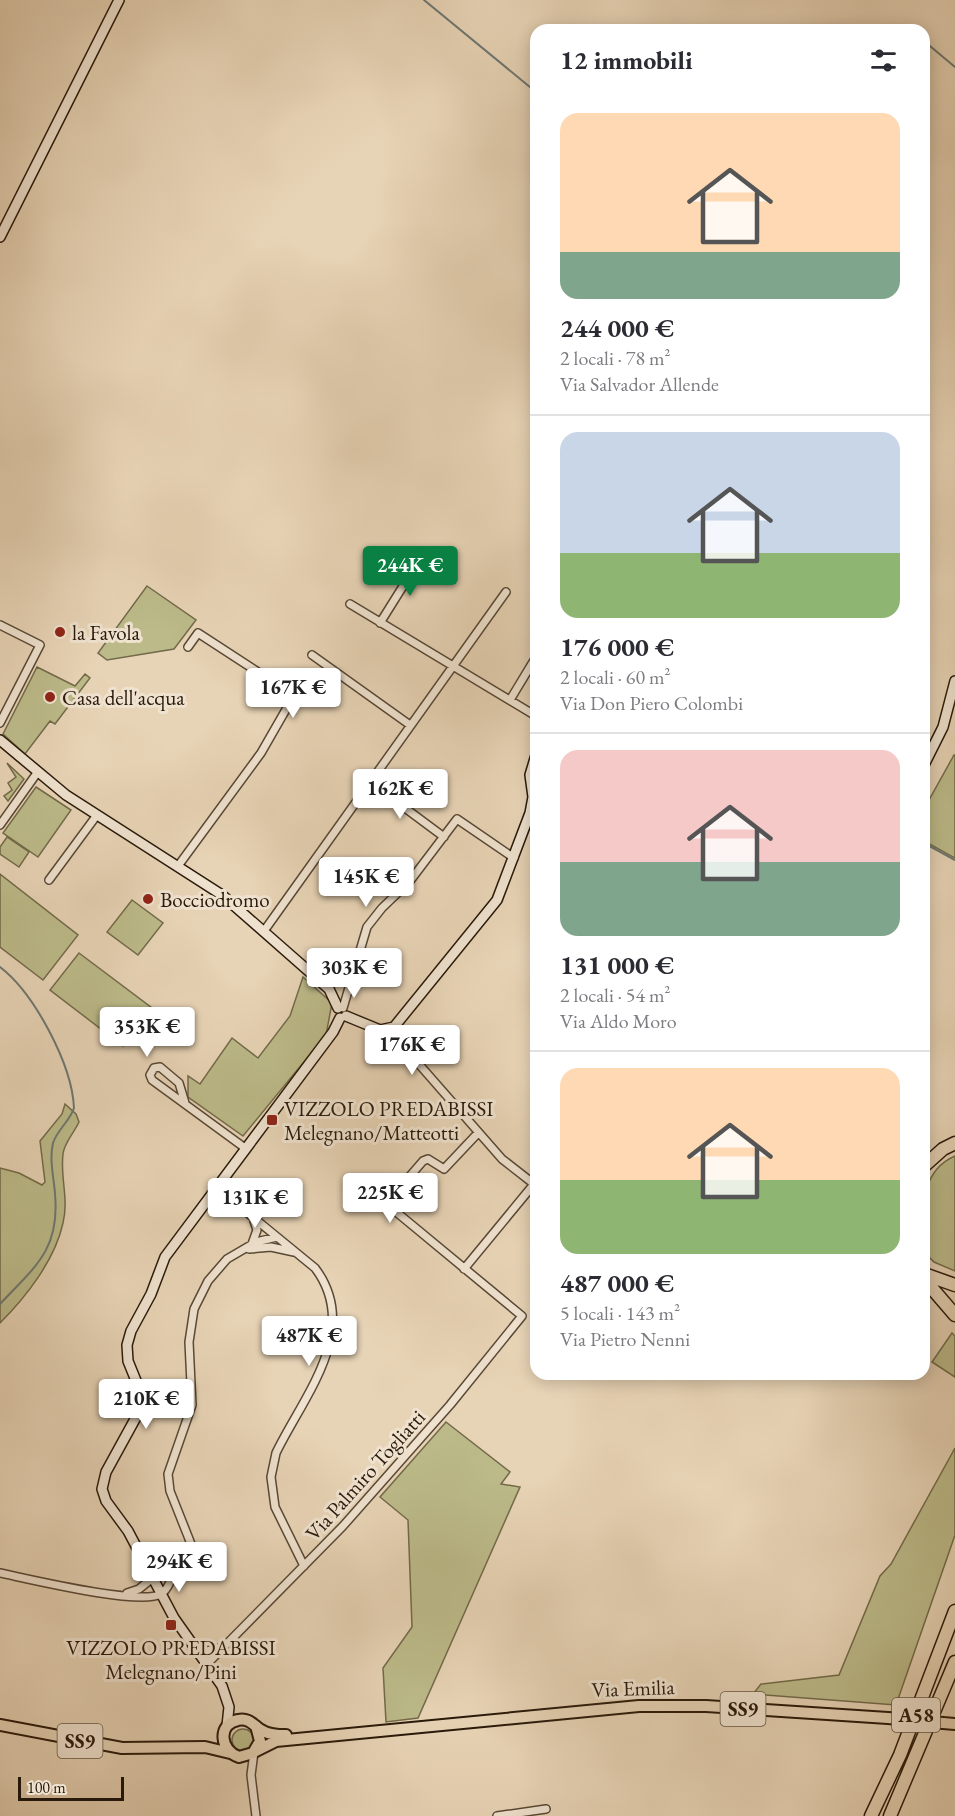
<!DOCTYPE html>
<html lang="it">
<head>
<meta charset="utf-8">
<style>
	body { margin:0; font-family:"EB Garamond",serif; background:#f2f2f3; color:#2b2b33; height:100vh; display:flex; flex-direction:column; font-size:22px; white-space:nowrap }
	* { box-sizing:border-box; margin:0 }
	p { font-size:20px; color:#7c7c81 }
	.icon { flex:none; width:33px; height:33px; fill:none; stroke:currentColor; stroke-width:2; stroke-linecap:round; stroke-linejoin:round }
	.map { position:relative; flex:1; overflow:hidden }
	.details { position:absolute; left:530px; top:24px; width:400px; height:1356px; display:flex; flex-direction:column; background:#fff; border-radius:18px; box-shadow:0 3px 15px #0003 }
	.details>* { flex:none }
	.scale { position:absolute; left:18px; bottom:15px; width:106px; box-sizing:border-box; padding-left:6px; border:3px solid #29190a; border-top:0; font-size:16px; line-height:21px; white-space:nowrap; color:#29190a; -webkit-text-stroke:4px #efe2cf; paint-order:stroke }
	.price { position:absolute; translate:-50% -51px; padding:0 14px; border-radius:6px; background:#fff; color:#222; font-size:20px; line-height:39px; filter:drop-shadow(0 2px 3px #0008) }
	.price::after { content:''; position:absolute; left:50%; top:36px; width:18px; height:14px; margin-left:-9px; background:inherit; clip-path:polygon(0 0,100% 0,50% 100%) }
	.price.active { background:#0b8043; color:#fff }
	ul { padding:0; list-style:none }
	li { display:grid; align-content:center; gap:12px; height:318px; padding:0 30px }
	li+li { border-top:2px solid #e1e1e2 }
	li span { display:grid; place-items:center; height:186px; border-radius:18px; color:#555 }
	li>.icon { margin-inline-start:auto }
	span .icon { width:108px; height:108px; fill:#fffc; stroke-width:1 }
	li b { font-size:26px }
	h2 { display:flex; justify-content:space-between; align-items:center; height:72px; padding:0 30px; font-size:26px }
	.map>svg:first-child { display:block }
	.green { fill:#bcba89; stroke:#726a4a; stroke-width:1.5 }
	.lines { fill:none; stroke-linecap:round; stroke-linejoin:round }
	.stream { stroke:#6d7772; stroke-width:2 }
	.street-casing { stroke:#584835; stroke-width:10 }
	.secondary-casing { stroke:#29190a; stroke-width:12 }
	.primary-casing { stroke:#29190a; stroke-width:14 }
	.highway-casing { stroke:#29190a; stroke-width:15 }
	.street { stroke:#efe2cf; stroke-width:7 }
	.secondary { stroke:#efe2cf; stroke-width:9 }
	.primary { stroke:#e7d3b5; stroke-width:10 }
	.highway { stroke:#e7d3b5; stroke-width:12 }
	.primary-bridge-casing { stroke:#29190a; stroke-width:14; stroke-linecap:butt }
	.primary-bridge { stroke:#e7d3b5; stroke-width:10 }
	.poi-dot { fill:#8f2418; stroke:#efe2cf; stroke-width:2 }
	.labels { text-anchor:middle; dominant-baseline:central; stroke-width:6; stroke-linejoin:round; paint-order:stroke }
	.shield { fill:#efe2cf; stroke:#645545; stroke-width:1.5 }
	.shield-label { font-size:20px; font-weight:bold; fill:#29190a }
	.poi-label { font-size:21px; fill:#29190a; stroke:#efe2cf; text-anchor:start }
	.street-label { font-size:21px; fill:#29190a; stroke:#efe2cf }
</style>
</head>
<body>
<div class="map">
<svg width="955" height="1816" viewBox="0 0 955 1816">
	<rect width="100%" height="100%" fill="#e7d3b5"/>
	<filter id="stains"><feTurbulence type="fractalNoise" baseFrequency=".00333" numOctaves="4"/><feColorMatrix values="0 0 0 0 .2 0 0 0 0 .09 0 0 0 0 .02 0 0 0 .5 -.17"/></filter>
	<radialGradient id="worn" r=".72"><stop offset=".6" stop-color="#630" stop-opacity="0"/><stop offset="1" stop-color="#630" stop-opacity=".3"/></radialGradient>
	<path class="green" d="M147,586L196,620L174,649L107,660L98,653Z
		M37,667L75,686L85,674L90,678L55,724L50,721L25,754L3,734Z
		M954,755H955V858L924,841V809Z
		M7,763L24,779L8,801L4,796L12,790L8,783L16,777Z
		M36,787L71,810L38,857L3,833Z
		M7,837L29,852L19,867L0,854V847Z
		M0,874L78,935L43,980L0,947Z
		M132,900L163,923L138,955L107,932Z
		M79,953L152,1008L123,1046L50,990Z
		M303,977L332,1003L326,1035L243,1136L188,1097V1076L200,1084L232,1038L258,1058L290,1016Z
		M65,1104L76,1114L79,1122C74,1133 64,1143 63,1154C60,1177 69,1199 63,1223C55,1260 26,1297 0,1323V1168L19,1173L42,1185L45,1182L40,1141L62,1114Z
		M955,1156V1271L934,1262L924,1252C924,1217 916,1173 955,1156Z
		M952,1333L955,1336V1377L932,1362Z
		M446,1422L510,1472L501,1484L520,1487L418,1718L386,1722L383,1668L412,1627L408,1520L380,1497Z
		M955,1448V1535L896,1705L753,1694L761,1684L839,1675L880,1576L891,1564Z
		M232 1740a11 11 0 1 1 22 0a11 11 0 1 1-22 0Z"/>
	<g class="lines">
		<path class="stream" d="M424,0L536,92
			M924,41L955,67
			M924,843L955,860
			M0,967C34,993 72,1064 74,1108C70,1121 57,1130 53,1143C49,1160 54,1178 55,1194C60,1249 36,1266 0,1304"/>
		<defs>
			<path id="street" d="M350,604L536,716
				M380,623L420,559
				M0,625L40,645L0,723
				M312,655L410,725
				M510,700L536,657
				M370,782L444,837
				M0,825L37,773
				M178,866L261,753L292,699L287,691L198,633L188,647
				M49,880L97,815
				M264,931L506,592
				M343,1008L367,927L382,908L410,881L457,819L514,858
				M389,1030L502,1159L534,1184L464,1269
				M185,1103L179,1083L160,1067L154,1068L150,1075L152,1080L245,1148
				M216,1187L315,1268C362,1330 303,1397 276,1453L271,1477L275,1507L304,1566
				M252,1244L257,1230L253,1218
				M249,1249L271,1247L294,1252
				M0,1573C29,1579 140,1606 161,1594C169,1589 169,1581 174,1575C181,1565 190,1562 193,1549L170,1491L168,1474L192,1405L189,1342L194,1309L208,1281L227,1259L256,1242L277,1237
				M127,1593L139,1589L155,1576L176,1571
				M199,1653L223,1647
				M207,1664L343,1526L450,1405L522,1316L389,1206L391,1198L423,1161L428,1159L444,1169L478,1133
				M254,1752L251,1775L256,1816
				M497,1816L546,1809"/>
			<path id="secondary" d="M0,237L119,0
				M0,740L66,795L222,895L329,989L338,1008
				M924,765L943,727L955,681
				M346,1016L380,1030L394,1027L497,900L530,813L533,797L530,775L536,755
				M227,1726L229,1707L222,1686L174,1618L128,1531L106,1501L102,1489L106,1472L140,1410L141,1393L128,1361L127,1345L131,1331L151,1294L165,1257L333,1032L340,1018"/>
			<path id="primary" d="M943,1723L955,1724
				M0,1725L122,1748L205,1747L230,1753
				M256,1726L260,1741L253,1753L239,1757C220,1751 217,1724 238,1720C250,1717 254,1727 263,1731C270,1735 278,1735 286,1735
				M254,1752L276,1741L639,1706H706L888,1718"/>
			<path id="highway" d="M924,1166L943,1149L955,1143
				M924,1274L955,1285
				M924,1279L955,1315
				M871,1816L900,1755L955,1611
				M890,1816L955,1662"/>
		</defs>
		<use href="#street" class="street-casing"/>
		<use href="#secondary" class="secondary-casing"/>
		<use href="#primary" class="primary-casing"/>
		<use href="#highway" class="highway-casing"/>
		<use href="#street" class="street"/>
		<use href="#secondary" class="secondary"/>
		<use href="#primary" class="primary"/>
		<use href="#highway" class="highway"/>
		<defs>
			<path id="primary-bridge" d="M888,1718L943,1723"/>
		</defs>
		<use href="#primary-bridge" class="primary-bridge-casing"/>
		<use href="#primary-bridge" class="primary-bridge"/>
	</g>
	<g class="poi-dot">
		<circle cx="60" cy="632" r="6"/>
		<circle cx="50" cy="697" r="6"/>
		<circle cx="148" cy="899" r="6"/>
		<rect x="266" y="1114" width="12" height="12" rx="3"/>
		<rect x="165" y="1619" width="12" height="12" rx="3"/>
	</g>
	<g class="labels">
		<g class="shield">
			<rect x="720.5" y="1692" width="45" height="34" rx="4.5"/>
			<rect x="892" y="1698" width="48" height="34" rx="4.5"/>
			<rect x="57.5" y="1724" width="45" height="34" rx="4.5"/>
		</g>
		<g class="shield-label">
			<text x="743" y="1709">SS9</text>
			<text x="916" y="1715">A58</text>
			<text x="80" y="1741">SS9</text>
		</g>
		<g class="poi-label">
			<text x="72" y="632">la Favola</text>
			<text x="62" y="697">Casa dell'acqua</text>
			<text x="160" y="899">Bocciodromo</text>
			<text x="284" y="1108">VIZZOLO PREDABISSI<tspan x="284" dy="24">Melegnano/Matteotti</tspan></text>
			<text x="171" y="1647" text-anchor="middle">VIZZOLO PREDABISSI<tspan x="171" dy="24">Melegnano/Pini</tspan></text>
		</g>
		<g class="street-label">
			<text transform="translate(365 1475) rotate(-48)">Via Palmiro Togliatti</text>
			<text transform="translate(633 1688) rotate(-2)">Via Emilia</text>
		</g>
	</g>
	<rect width="100%" height="100%" filter="url(#stains)"/>
	<rect width="100%" height="100%" fill="url(#worn)"/>
</svg>
<div class="scale">100 m</div>
<b class="price active" style="left:410px;top:597px">244K €</b>
<b class="price" style="left:293px;top:719px">167K €</b>
<b class="price" style="left:400px;top:820px">162K €</b>
<b class="price" style="left:366px;top:908px">145K €</b>
<b class="price" style="left:354px;top:999px">303K €</b>
<b class="price" style="left:147px;top:1058px">353K €</b>
<b class="price" style="left:412px;top:1076px">176K €</b>
<b class="price" style="left:390px;top:1224px">225K €</b>
<b class="price" style="left:255px;top:1229px">131K €</b>
<b class="price" style="left:309px;top:1367px">487K €</b>
<b class="price" style="left:146px;top:1430px">210K €</b>
<b class="price" style="left:179px;top:1593px">294K €</b>
<section class="details">
<h2>12 immobili<svg class="icon" aria-label="filters" viewBox="0 0 24 24"><path d="M4 7h16M4 17h16"/><circle cx="9" cy="7" r="2"/><circle cx="15" cy="17" r="2"/></svg></h2>
<ul>
<li><span style="background:linear-gradient(#ffd9b3 75%,#7fa58c 0)"><svg class="icon" aria-label="home" viewBox="0 0 24 24"><path d="M3 11l9-7 9 7M6 9v11h12V9"/></svg></span><div><b>244 000 €</b><p>2 locali · 78 m²</p><p>Via Salvador Allende</p></div></li>
<li><span style="background:linear-gradient(#c9d6e8 65%,#8fb573 0)"><svg class="icon" aria-label="home" viewBox="0 0 24 24"><path d="M3 11l9-7 9 7M6 9v11h12V9"/></svg></span><div><b>176 000 €</b><p>2 locali · 60 m²</p><p>Via Don Piero Colombi</p></div></li>
<li><span style="background:linear-gradient(#f6c9c9 60%,#7fa58c 0)"><svg class="icon" aria-label="home" viewBox="0 0 24 24"><path d="M3 11l9-7 9 7M6 9v11h12V9"/></svg></span><div><b>131 000 €</b><p>2 locali · 54 m²</p><p>Via Aldo Moro</p></div></li>
<li><span style="background:linear-gradient(#ffd9b3 60%,#8fb573 0)"><svg class="icon" aria-label="home" viewBox="0 0 24 24"><path d="M3 11l9-7 9 7M6 9v11h12V9"/></svg></span><div><b>487 000 €</b><p>5 locali · 143 m²</p><p>Via Pietro Nenni</p></div></li>
</ul>
</section>
</div>
</body>
</html>
